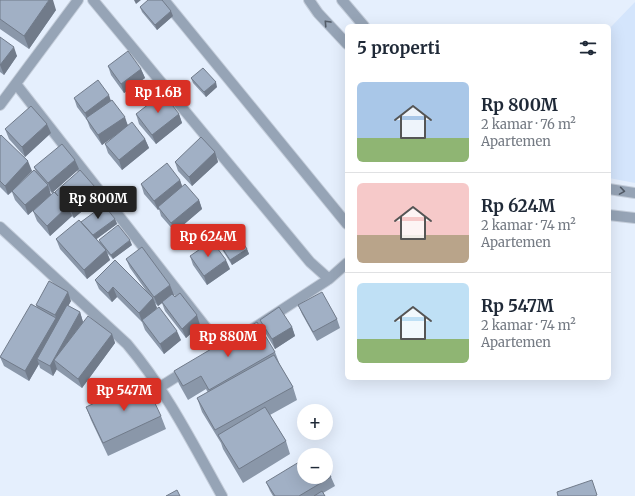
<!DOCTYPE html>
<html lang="id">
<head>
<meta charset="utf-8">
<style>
	body { margin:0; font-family:Merriweather,serif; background:#f2f2f3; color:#1f2937; height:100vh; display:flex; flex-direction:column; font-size:15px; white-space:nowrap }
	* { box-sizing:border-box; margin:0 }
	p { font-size:13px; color:#747a83 }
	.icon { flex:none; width:22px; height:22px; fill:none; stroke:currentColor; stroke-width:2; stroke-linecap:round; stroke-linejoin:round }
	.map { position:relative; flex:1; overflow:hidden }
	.drawer { position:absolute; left:345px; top:24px; width:266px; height:356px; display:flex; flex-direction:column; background:#fff; border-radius:6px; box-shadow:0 4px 16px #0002 }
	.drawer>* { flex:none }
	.buttons { position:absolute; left:297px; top:404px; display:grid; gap:8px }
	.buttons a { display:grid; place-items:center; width:36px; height:36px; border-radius:50%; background:#fff; box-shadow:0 4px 16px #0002; font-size:20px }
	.price { position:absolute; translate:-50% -34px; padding:0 9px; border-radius:4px; background:#d93025; color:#fff; font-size:13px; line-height:26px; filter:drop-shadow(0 1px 2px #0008) }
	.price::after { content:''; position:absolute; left:50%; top:24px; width:12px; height:9px; margin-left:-6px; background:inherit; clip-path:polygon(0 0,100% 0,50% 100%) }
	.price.active { background:#222; color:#fff }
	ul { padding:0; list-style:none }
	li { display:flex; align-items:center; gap:12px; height:100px; padding:0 12px }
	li+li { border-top:1px solid #e0e1e3 }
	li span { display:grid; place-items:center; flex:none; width:112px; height:80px; border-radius:6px; color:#555 }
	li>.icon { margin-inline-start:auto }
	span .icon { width:48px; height:48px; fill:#fffc; stroke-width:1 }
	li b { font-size:17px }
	h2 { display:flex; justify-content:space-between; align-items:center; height:48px; padding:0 12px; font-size:17px }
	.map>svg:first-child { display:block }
	.built { fill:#d4e5fc }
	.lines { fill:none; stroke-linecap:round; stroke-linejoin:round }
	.minor-casing { stroke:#c4cdda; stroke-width:12 }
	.tertiary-casing { stroke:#c4cdda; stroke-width:12 }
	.minor { stroke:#96a4b6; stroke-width:10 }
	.tertiary { stroke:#96a4b6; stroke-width:10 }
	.wall { fill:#8a97a9 }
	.shaded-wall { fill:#717b8a }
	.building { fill:#a1b0c5; stroke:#717b8a }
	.oneway { stroke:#525b67 }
</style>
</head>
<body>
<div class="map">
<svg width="635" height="496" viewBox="0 0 635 496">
	<rect width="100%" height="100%" fill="#e5effd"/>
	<path class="built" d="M635,2V183L609,178V29Z"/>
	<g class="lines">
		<defs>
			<path id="minor" d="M93,0L310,262L329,279L248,332
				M164,0L347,224
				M16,84L222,348
				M0,105L78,0
				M0,227L127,344C166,390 193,444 222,496
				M329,279L347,263
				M160,387L187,370"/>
			<path id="tertiary" d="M309,0L318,13L347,44
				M342,0L364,26
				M609,189L635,193
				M609,215L635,218"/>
		</defs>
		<use href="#minor" class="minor-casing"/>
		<use href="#tertiary" class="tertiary-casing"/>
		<use href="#minor" class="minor"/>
		<use href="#tertiary" class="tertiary"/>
	</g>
	<path class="wall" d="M0,0L56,10L29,49L0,29Z
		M140,7L173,16L157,30L142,12Z
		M0,37L17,56L4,75L0,72Z
		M108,66L141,69L145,78L124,93L111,75Z
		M191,78L217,87L206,97L193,83Z
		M74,98L111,100L128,125L145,139L149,148L122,170L108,153L105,144L113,137L102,145L90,128L87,120L77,107Z
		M136,114H179L182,123L156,144L139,124Z
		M5,129L51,133L25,157L9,139Z
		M0,136L32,171L19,184L36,172L34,167L79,169L52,193L49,190L51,195L56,194L55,192L99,197L74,218L72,216L50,236L37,221L33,211L51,195L28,215L15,200L12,192L8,195L0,187Z
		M215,152L218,162L192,186L178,171L175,162Z
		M180,180L182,186L199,200L202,209L175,232L161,216L159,209L158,210L144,194L141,184Z
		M115,219L117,224L96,239L100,243L99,240L132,245L113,259L107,253L110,260L87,279L60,249L56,239L82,223Z
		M219,243L247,249L249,254L232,265L221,248Z
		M190,256L230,269L207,285L193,265Z
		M126,259L174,295H173L200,325L186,338L165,311L162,303L158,306L155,303L157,308L152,312L181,340L164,354L145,330L142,322L117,297L112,302L99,289L95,280L147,292L130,268Z
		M71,301L68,306L80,312L83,322L112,334L115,343L82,388L57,370V369L53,376L40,368L39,364L29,381L4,366L0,357L37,308L36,305Z
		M298,305L337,319L340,328L317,341L302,314Z
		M260,320L292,327L295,336L275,349L263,329Z
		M275,352L280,365L293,387L297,400L270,415L286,441L290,454L243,483L223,449L221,443L202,412L197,398L208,393L206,389L188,400L179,384L174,371Z
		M86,407L161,416L166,429L108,456L91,420Z
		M331,477L335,486L323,493L325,496H273L270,491L266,482Z"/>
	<path class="shaded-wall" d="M49,0H53L56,10L29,49L24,36Z
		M134,0H141L136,4Z
		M171,11L173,16L157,30L155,25Z
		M14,47L17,56L4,75L0,65Z
		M141,69L145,78L124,93L121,84Z
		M216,82L217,87L206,97L204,92Z
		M109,95L112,104L89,122L85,113Z
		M179,114L182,123L156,144L152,135Z
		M125,117L128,126L102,145L98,135Z
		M47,124L51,133L25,157L22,147Z
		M145,139L149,148L122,170L119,160Z
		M215,152L218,162L192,186L189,177Z
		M75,160L79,169L52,193L48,183Z
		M28,161L32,171L8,195L5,186Z
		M180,180L183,189L158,207L159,209L158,210L154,201Z
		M48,185L51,195L28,215L25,205Z
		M95,187L99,197L74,218L70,209Z
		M199,200L202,209L175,232L171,223Z
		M68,206L72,216L50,236L47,226Z
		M115,219L117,224L94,241L92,236Z
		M130,240L132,245L113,259L111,255Z
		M247,249L249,254L232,265L230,260Z
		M106,250L110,260L87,279L84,270Z
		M226,260L230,269L207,285L204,276Z
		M170,285L174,295L163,303L162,302V303L158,306L154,297Z
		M113,287L117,297L112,302L108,293Z
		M68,292L71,301L58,324L37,359L39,364L29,381L25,371L56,318L55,315Z
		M153,298L157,308L143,322L142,320V322L139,313Z
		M80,312L83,322L54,360L57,369L53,376L50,366Z
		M197,315L200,325L186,338L182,329Z
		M292,327L295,336L275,349L272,339Z
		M177,331L181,340L164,354L160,344Z
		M112,334L115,343L82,388L78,379Z"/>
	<path class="building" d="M0,0H49L24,36L0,19Z
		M148,0H162L171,11L155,25L140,7Z
		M0,37L14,47L0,65Z
		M128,51L141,69L121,84L108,66Z
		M203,68L216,82L204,92L191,78Z
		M98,80L109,95L85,113L74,98Z
		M163,93L179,114L152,135L136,114Z
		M112,100L125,117L98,135L86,118Z
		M31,106L47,124L22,147L5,129Z
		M132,122L145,139L119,160L105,144Z
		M1,135L28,161L5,186L0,181V136Z
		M201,137L215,152L189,177L175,162Z
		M62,144L75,160L48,183L34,167Z
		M167,163L180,180L154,201L141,184Z
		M34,170L48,185L25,205L12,191Z
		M80,170L95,187L70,209L68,206L47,226L33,211L54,192L58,196L55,192Z
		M185,184L199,200L171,223L158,207Z
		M104,205L115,219L93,235L81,222Z
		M79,220L106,250L84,270L56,239Z
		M118,225L130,240L111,255L99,240Z
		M236,232L247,249L230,260L219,243Z
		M212,241L226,260L204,276L190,256Z
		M142,247L170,285L154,297L126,259Z
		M115,260L153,298L139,313L113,287L108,293L95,280Z
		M49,281L68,292L55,315L36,305Z
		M322,292L337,319L313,332L298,305Z
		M180,293L197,315L182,329L162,302L172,294L175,297Z
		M31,304L56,318L25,371L0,357Z
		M67,305L80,312L50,366L37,359Z
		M159,307L177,331L160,344L142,320Z
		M279,307L292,327L272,339L260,320Z
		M88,316L112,334L78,379L54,360Z
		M257,322L275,352L209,390L201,376L183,386L174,371Z
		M274,355L293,387L215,430L197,398Z
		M144,380L161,416L103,443L86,407Z
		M265,407L286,441L239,469L218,435Z
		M316,452L318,455H311Z
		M304,459V477H326V468L331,477L299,496H275L266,482Z
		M592,480L597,495L595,496H558L557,492Z
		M177,490L180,496H166Z
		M322,491L325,496H314Z"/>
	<defs><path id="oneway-chevron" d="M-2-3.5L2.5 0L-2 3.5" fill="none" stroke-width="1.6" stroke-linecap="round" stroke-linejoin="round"/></defs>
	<g class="oneway">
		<use href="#oneway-chevron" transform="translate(327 23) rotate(-133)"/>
		<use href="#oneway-chevron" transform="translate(622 191) rotate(9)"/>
	</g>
</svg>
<div class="buttons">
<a>+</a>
<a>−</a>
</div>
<b class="price" style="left:158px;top:114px">Rp 1.6B</b>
<b class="price active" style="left:98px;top:220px">Rp 800M</b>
<b class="price" style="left:208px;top:258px">Rp 624M</b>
<b class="price" style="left:228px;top:358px">Rp 880M</b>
<b class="price" style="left:124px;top:412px">Rp 547M</b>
<section class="drawer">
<h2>5 properti<svg class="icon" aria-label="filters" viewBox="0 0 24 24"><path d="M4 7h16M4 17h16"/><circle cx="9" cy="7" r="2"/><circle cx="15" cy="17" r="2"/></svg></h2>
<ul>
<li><span style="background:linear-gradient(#a9c7e8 70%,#8fb573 0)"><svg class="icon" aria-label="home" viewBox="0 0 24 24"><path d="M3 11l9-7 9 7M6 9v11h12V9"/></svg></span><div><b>Rp 800M</b><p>2 kamar · 76 m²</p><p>Apartemen</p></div></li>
<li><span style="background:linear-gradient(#f6c9c9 65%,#b9a48a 0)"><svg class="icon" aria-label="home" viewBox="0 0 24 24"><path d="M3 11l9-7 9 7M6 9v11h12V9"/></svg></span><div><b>Rp 624M</b><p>2 kamar · 74 m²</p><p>Apartemen</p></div></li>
<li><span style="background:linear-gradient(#bfe0f5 70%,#8fb573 0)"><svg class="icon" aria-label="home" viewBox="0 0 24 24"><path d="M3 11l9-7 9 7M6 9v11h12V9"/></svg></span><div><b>Rp 547M</b><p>2 kamar · 74 m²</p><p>Apartemen</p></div></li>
</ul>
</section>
</div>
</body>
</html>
